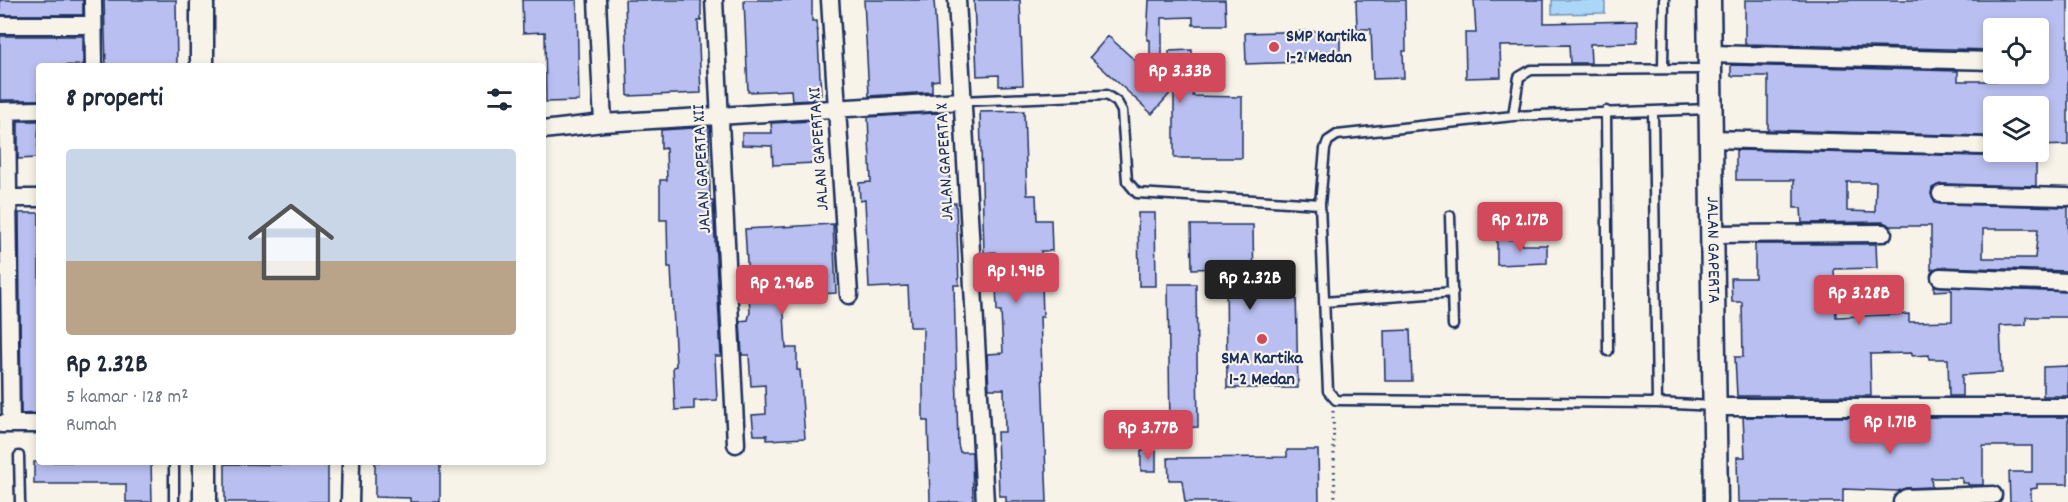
<!DOCTYPE html>
<html lang="id">
<head>
<meta charset="utf-8">
<style>
	body { margin:0; font-family:Dekko,sans-serif; background:#f2f2f3; color:#1f2937; height:100vh; display:flex; flex-direction:column; font-size:22px; white-space:nowrap }
	* { box-sizing:border-box; margin:0 }
	p { font-size:20px; color:#747a83 }
	.icon { flex:none; width:33px; height:33px; fill:none; stroke:currentColor; stroke-width:2; stroke-linecap:round; stroke-linejoin:round }
	.map { position:relative; flex:1; overflow:hidden }
	.drawer { position:absolute; left:36px; top:63px; width:510px; height:402px; display:flex; flex-direction:column; background:#fff; border-radius:6px; box-shadow:0 3px 9px #0003 }
	.drawer>* { flex:none }
	.buttons { position:absolute; left:1983px; top:18px; display:grid; gap:12px }
	.buttons a { display:grid; place-items:center; width:66px; height:66px; border-radius:6px; background:#fff; box-shadow:0 3px 9px #0003; font-size:30px }
	.price { position:absolute; translate:-50% -51px; padding:0 14px; border-radius:6px; background:#d1495b; color:#fff; font-size:20px; line-height:39px; filter:drop-shadow(0 2px 3px #0008) }
	.price::after { content:''; position:absolute; left:50%; top:36px; width:18px; height:14px; margin-left:-9px; background:inherit; clip-path:polygon(0 0,100% 0,50% 100%) }
	.price.on { background:#222; color:#fff }
	ul { padding:0; list-style:none }
	li { display:grid; align-content:center; gap:12px; height:318px; padding:0 30px }
	li span { display:grid; place-items:center; height:186px; border-radius:6px; color:#555 }
	li>.icon { margin-inline-start:auto }
	span .icon { width:108px; height:108px; fill:#fffc; stroke-width:1 }
	li b { font-size:26px }
	h2 { display:flex; justify-content:space-between; align-items:center; height:72px; padding:0 30px; font-size:26px }
	.map>svg:first-child { display:block }
	.water { fill:#abd6f7; stroke:#7193ba; stroke-width:1.5 }
	.building { fill:#b9bff0; stroke:#1b2f5e; stroke-width:1.5; fill-rule:evenodd }
	.lines { fill:none; stroke-linecap:round; stroke-linejoin:round }
	.lane-casing { stroke:#1b2f5e; stroke-width:13 }
	.street-casing { stroke:#1b2f5e; stroke-width:21 }
	.secondary-casing { stroke:#1b2f5e; stroke-width:27 }
	.path { stroke:#1b2f5e; stroke-width:3; stroke-dasharray:1.5 4.5; stroke-linecap:butt }
	.lane { stroke:#f7f3e8; stroke-width:8 }
	.street { stroke:#f7f3e8; stroke-width:16 }
	.secondary { stroke:#f7f3e8; stroke-width:22 }
	.poi-dot { fill:#d1495b; stroke:#f7f3e8; stroke-width:2 }
	.labels { text-anchor:middle; dominant-baseline:central; stroke-width:4.5; stroke-linejoin:round; paint-order:stroke }
	.poi-label { font-size:18px; font-weight:bold; fill:#1b2f5e; stroke:#f7f3e8; text-anchor:start }
	.street-label { font-size:18px; fill:#1b2f5e; stroke:#f7f3e8 }
</style>
</head>
<body>
<div class="map">
<svg width="2068" height="502" viewBox="0 0 2068 502">
	<rect width="100%" height="100%" fill="#f7f3e8"/>
	<filter id="ink" filterUnits="userSpaceOnUse"><feTurbulence type="fractalNoise" baseFrequency=".0167" numOctaves="2"/><feDisplacementMap in="SourceGraphic" scale="12" xChannelSelector="R" yChannelSelector="G"/><feConvolveMatrix kernelMatrix="1 2 1 2 8 2 1 2 1" color-interpolation-filters="sRGB"/></filter>
	<g filter="url(#ink)">
		<path class="water" d="M1552,0H1605V13L1552,14Z"/>
		<path class="building" d="M0,0H83V15H0Z
			M104,0H176L177,66H106Z
			M522,0H577L579,101L546,102L545,32L523,33Z
			M625,0H701V21H698L701,93L628,96Z
			M744,0H812V21H817L821,95L813,96V100L792,101L791,90L748,92Z
			M864,0H934L939,80L932,81V92L869,96Z
			M974,0H1020L1023,85L999,86V75L977,76Z
			M1149,0H1225L1226,25H1193V17L1162,18V58H1150V40H1147Z
			M1356,0H1405L1406,51H1403L1404,78L1373,79L1371,29H1357Z
			M1474,0H1544V23L1637,21V43L1590,44L1591,63H1570L1569,45L1500,46L1501,77L1466,78L1465,33H1476Z
			M1745,0H2068V145L2038,146V106H1994V157L2036,158V186L1941,184L1932,188L1931,194L1935,203L1941,204L2068,207V271L1940,267L1931,270V226H1891L1883,222L1802,223L1801,208H1794V180H1736V150L1982,156L1991,152L1992,146L1988,137L1982,136L1768,130V76H1731V65L1958,71V81H1996V79H2011V74H2038V28H1994V50L1745,44ZM1847,182H1876L1875,212L1847,211ZM1983,229H2038L2035,258H1983Z
			M1315,31H1340V51L1303,53V62L1246,64L1245,33Z
			M0,36H83V65L39,66V100H0Z
			M1108,36L1170,92L1169,51L1192,50L1193,96L1242,97V158H1174V89L1152,114L1090,57Z
			M1024,111L1027,195H1036L1037,220H1051L1052,251H1041L1043,317H1040L1047,502H1006V496H999L997,432H1005L1004,389H989L987,354L1003,353L1001,311H997L995,252L984,253L980,112Z
			M934,113L946,115L951,203H956L959,285H954L958,444L960,452H972L973,502H930L928,421H923V327H910L908,286L869,288L865,200L860,201L859,183L871,182L868,117Z
			M18,121H39L37,158L18,159Z
			M814,121L815,163L773,165L772,146L742,145V133H772L771,123Z
			M709,127L710,201H713L721,356H715L717,400L694,401V409L675,410L673,367L676,366L671,267H668L667,220H660V180H667L666,148L661,149V130Z
			M19,213H39V413L21,414Z
			M1138,213H1155L1156,286H1139Z
			M833,224L836,293L783,296L786,348H797V370H800L805,438L767,440V435H754L752,415L766,414L765,385L751,386L749,355H742L740,321L748,320L750,312L745,229Z
			M1191,225H1253L1254,291L1296,290L1298,388H1227L1226,268L1192,269Z
			M1497,239L1522,240V245H1547V263L1497,265Z
			M1755,244H1876L1877,268L1834,269L1836,317L1909,314V322L1952,321V290L1934,291V286L2068,292V317H2026V325L2000,326L2002,373L1962,375V396H1949L1948,359H1929V355L1912,356V353L1870,354L1871,396H1737L1735,357H1743L1742,302H1732L1731,278H1755Z
			M1168,284H1196L1198,427L1170,428Z
			M1410,330L1412,381H1385L1384,331Z
			M2068,366V396H2043V367Z
			M1743,417H2068V484H2037V488L2031,489V502H2010L2009,472H2032V446H1983V485H1968V483H1962V478H1931L1932,487L1906,488L1898,491L1843,489V502H1738L1737,457H1745Z
			M1287,450H1318L1319,502H1185L1182,480H1169L1168,458L1287,457Z
			M1141,451H1156V471H1141Z
			M34,462H151L152,502H126V484H34Z
			M300,462H328V502H225V464L300,465Z
			M375,462H440V502H410V498L375,497Z"/>
		<g class="lines">
			<defs>
				<path id="lane" d="M1663,68L1664,0
					M962,101L1106,95L1117,102L1122,111L1127,181L1137,193L1320,204L1325,149L1328,141L1337,135L1513,116L1710,109
					M1606,111L1608,351
					M1653,111L1657,403
					M1513,116L1519,77L1531,70L1708,69
					M1320,204L1328,391L1336,400L1657,403L1713,406
					M1450,216L1453,325
					M1324,302L1453,292
					M19,456L20,502
					M174,462V502"/>
				<path id="street" d="M93,0L94,66
					M597,0L603,123
					M714,0L736,444
					M830,0L849,295
					M957,0L985,502
					M0,25H93
					M1710,54L1994,61
					M0,111L39,110
					M7,111L11,424
					M543,130L603,123L962,101
					M1711,139L1982,146
					M1941,194L2068,197
					M0,198H39
					M1711,234L1883,233
					M1940,277L2068,282
					M1714,407H2068
					M1,424H39
					M350,502L351,462
					M1902,502L1906,498L1993,495"/>
				<g id="secondary">
					<path d="M202,0V66"/>
					<path id="s1" d="M1709,0L1716,502"/>
					<path d="M205,462V502"/>
				</g>
			</defs>
			<use href="#lane" class="lane-casing"/>
			<use href="#street" class="street-casing"/>
			<use href="#secondary" class="secondary-casing"/>
			<path class="path" d="M1333,411L1335,502"/>
			<use href="#lane" class="lane"/>
			<use href="#street" class="street"/>
			<use href="#secondary" class="secondary"/>
		</g>
	</g>
	<g class="poi-dot">
		<circle cx="1274" cy="47" r="6"/>
		<circle cx="1262" cy="339" r="6"/>
	</g>
	<g class="labels">
		<g class="poi-label">
			<text x="1286" y="37">SMP Kartika<tspan x="1286" dy="21">1-2 Medan</tspan></text>
			<text x="1262" y="359" text-anchor="middle">SMA Kartika<tspan x="1262" dy="21">1-2 Medan</tspan></text>
		</g>
		<g class="street-label">
			<text transform="translate(820 149) rotate(-94)">JALAN GAPERTA XI</text>
			<text transform="translate(946 162) rotate(-93)">JALAN GAPERTA X</text>
			<text transform="translate(703 169) rotate(-93)">JALAN GAPERTA XII</text>
			<text stroke="none"><textPath href="#s1" startOffset="250">JALAN GAPERTA</textPath></text>
		</g>
	</g>
</svg>
<div class="buttons">
<a><svg class="icon" aria-label="locate" viewBox="0 0 24 24"><circle cx="12" cy="12" r="6"/><path d="M12 2v4M12 18v4M2 12h4M18 12h4"/></svg></a>
<a><svg class="icon" aria-label="layers" viewBox="0 0 24 24"><path d="M12 4l9 5-9 5-9-5zM3 14l9 5 9-5"/></svg></a>
</div>
<b class="price" style="left:1180px;top:104px">Rp 3.33B</b>
<b class="price" style="left:1520px;top:253px">Rp 2.17B</b>
<b class="price" style="left:1016px;top:304px">Rp 1.94B</b>
<b class="price on" style="left:1250px;top:311px">Rp 2.32B</b>
<b class="price" style="left:782px;top:316px">Rp 2.96B</b>
<b class="price" style="left:1859px;top:326px">Rp 3.28B</b>
<b class="price" style="left:1890px;top:455px">Rp 1.71B</b>
<b class="price" style="left:1148px;top:461px">Rp 3.77B</b>
<section class="drawer">
<h2>8 properti<svg class="icon" aria-label="filters" viewBox="0 0 24 24"><path d="M4 7h16M4 17h16"/><circle cx="9" cy="7" r="2"/><circle cx="15" cy="17" r="2"/></svg></h2>
<ul>
<li><span style="background:linear-gradient(#c9d6e8 60%,#b9a48a 0)"><svg class="icon" aria-label="home" viewBox="0 0 24 24"><path d="M3 11l9-7 9 7M6 9v11h12V9"/></svg></span><div><b>Rp 2.32B</b><p>5 kamar · 128 m²</p><p>Rumah</p></div></li>
</ul>
</section>
</div>
</body>
</html>
